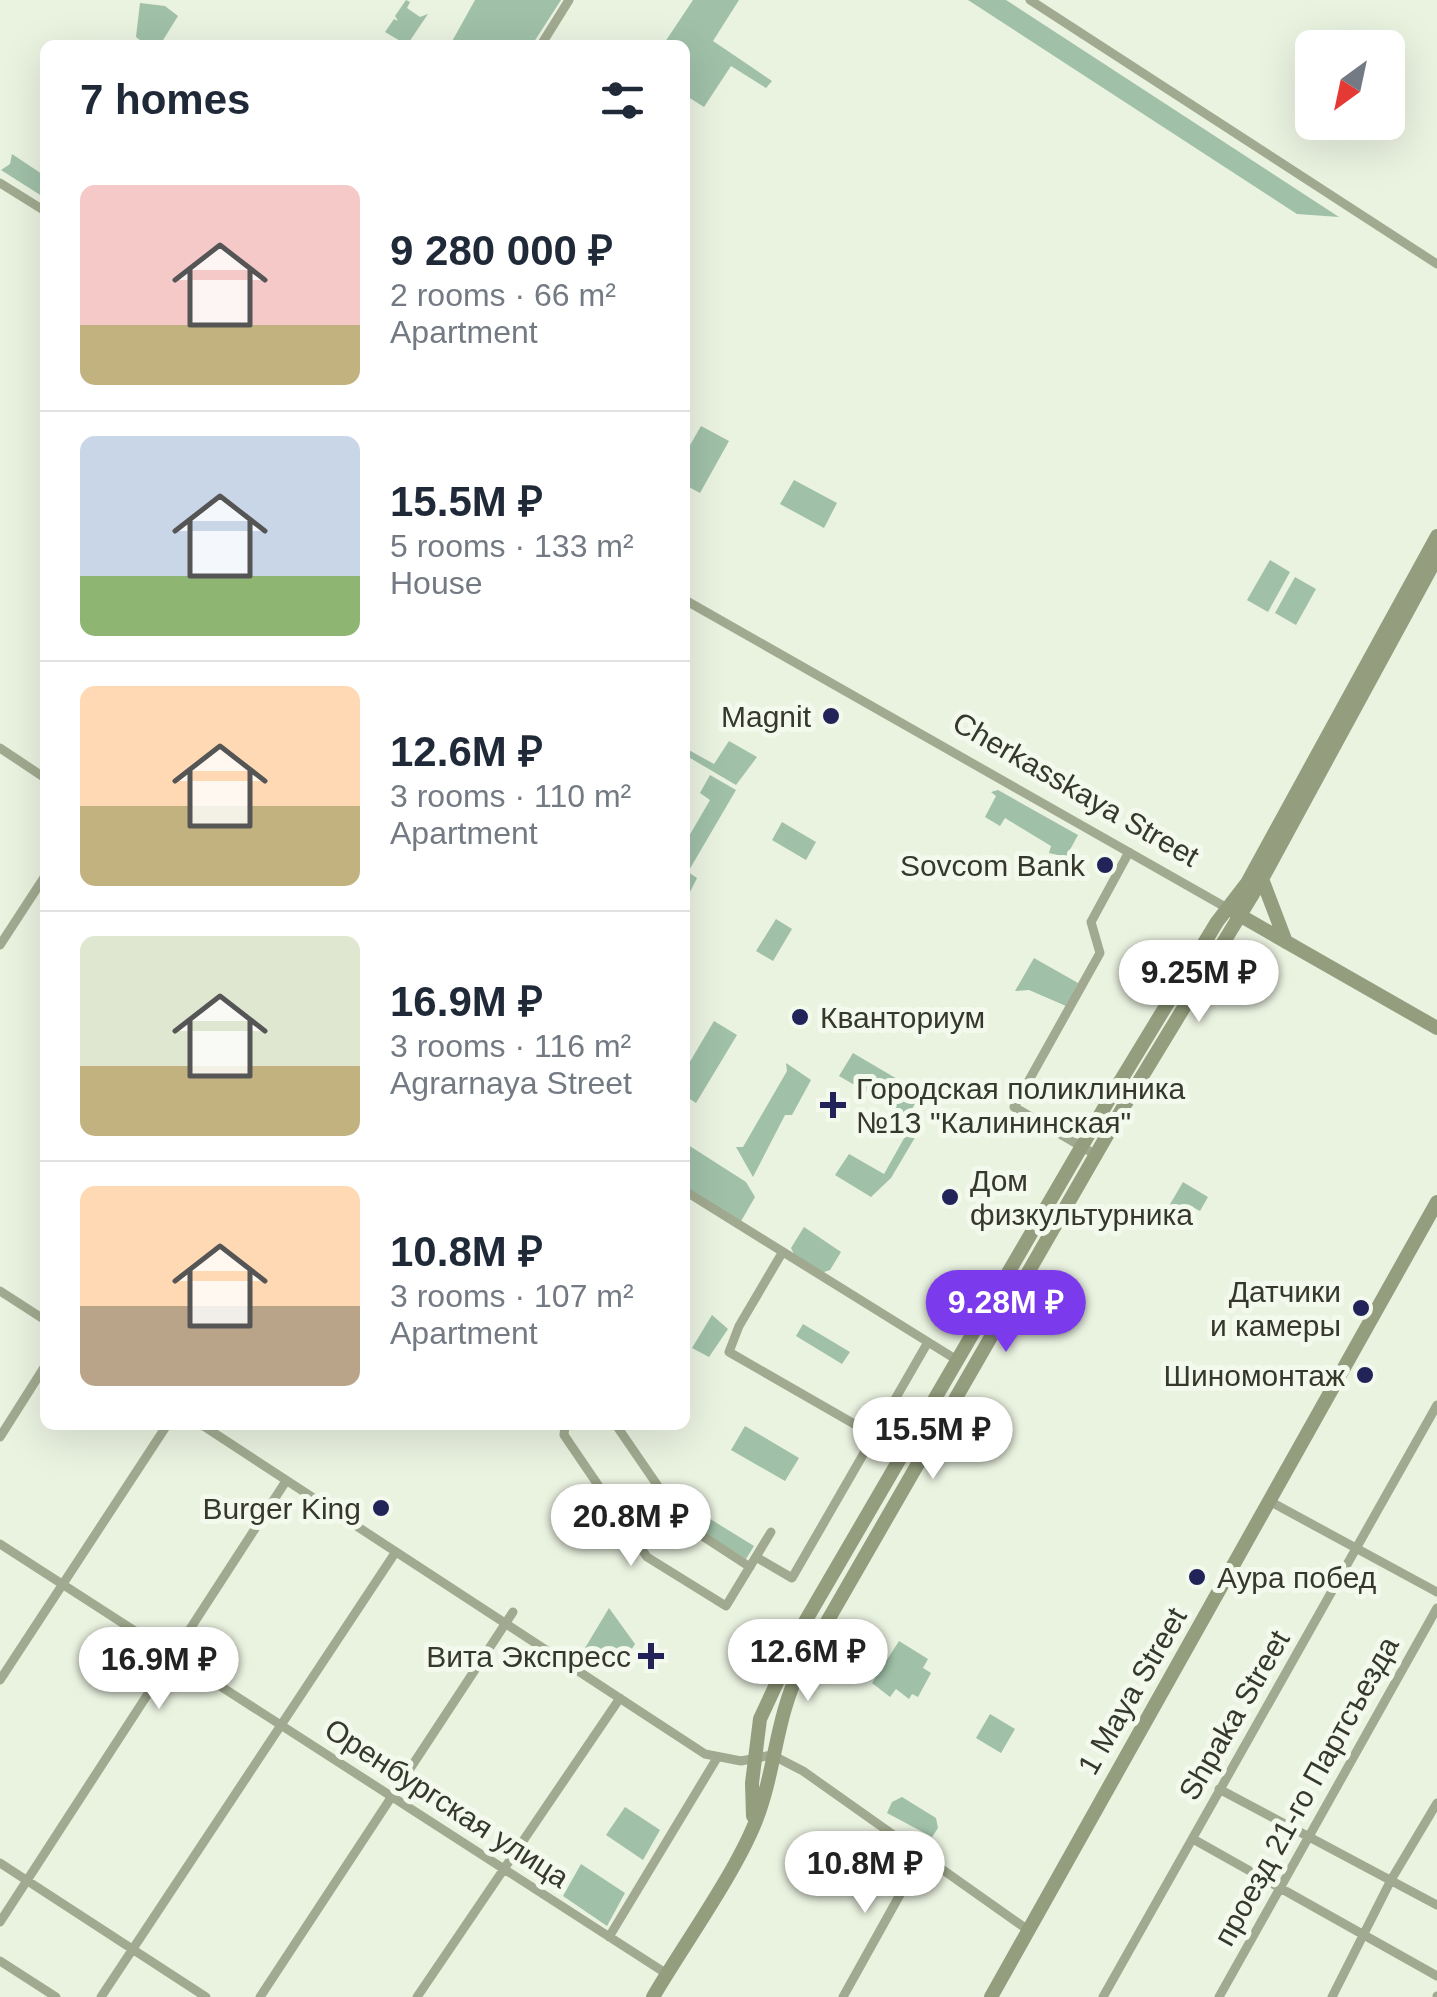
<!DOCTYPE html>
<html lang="en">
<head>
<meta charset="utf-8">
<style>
	body { margin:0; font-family:Arial,sans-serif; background:#f2f2f3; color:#1f2937; height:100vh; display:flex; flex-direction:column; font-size:38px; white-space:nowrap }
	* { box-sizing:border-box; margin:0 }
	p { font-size:32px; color:#747a83 }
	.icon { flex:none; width:55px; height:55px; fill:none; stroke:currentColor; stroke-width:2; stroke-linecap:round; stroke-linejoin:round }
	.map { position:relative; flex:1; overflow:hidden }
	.details { position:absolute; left:40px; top:40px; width:650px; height:1390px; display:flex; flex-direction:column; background:#fff; border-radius:15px; box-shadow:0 10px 40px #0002 }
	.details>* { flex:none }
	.needle { width:65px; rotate:213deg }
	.fabs { position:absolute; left:1295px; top:30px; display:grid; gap:20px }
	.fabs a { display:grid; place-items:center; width:110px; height:110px; border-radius:15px; background:#fff; box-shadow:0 10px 40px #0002; font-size:50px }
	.price { position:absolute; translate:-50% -85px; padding:0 22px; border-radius:35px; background:#fff; color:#222; font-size:32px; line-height:65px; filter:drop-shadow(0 2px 5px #0008) }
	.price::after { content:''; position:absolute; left:50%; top:60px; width:30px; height:22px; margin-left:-15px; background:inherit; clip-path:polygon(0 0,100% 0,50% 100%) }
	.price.active { background:#7c3aed; color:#fff }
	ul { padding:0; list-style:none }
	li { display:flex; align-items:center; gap:30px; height:250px; padding:0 40px }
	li+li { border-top:2px solid #e0e1e3 }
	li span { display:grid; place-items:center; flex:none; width:280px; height:200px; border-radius:15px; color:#555 }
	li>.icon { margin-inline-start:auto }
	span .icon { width:120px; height:120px; fill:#fffc; stroke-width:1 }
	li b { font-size:42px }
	h2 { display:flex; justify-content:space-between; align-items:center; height:120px; padding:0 40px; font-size:42px }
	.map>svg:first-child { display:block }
	.green { fill:#a0c0a8 }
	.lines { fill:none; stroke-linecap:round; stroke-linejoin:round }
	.street { stroke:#a1aa90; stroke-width:9 }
	.secondary { stroke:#949d7d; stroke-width:14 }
	.poi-dot { fill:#222358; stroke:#f3f9ec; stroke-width:4 }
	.labels { text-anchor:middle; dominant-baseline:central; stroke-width:10; stroke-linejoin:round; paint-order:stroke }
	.poi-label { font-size:30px; fill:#35382b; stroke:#f3f9ec; text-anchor:end }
	.street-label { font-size:30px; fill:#35382b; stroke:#f3f9ec }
</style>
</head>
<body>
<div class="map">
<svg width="1437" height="1997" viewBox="0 0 1437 1997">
	<rect width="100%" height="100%" fill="#eaf2e0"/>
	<path class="green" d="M406,0L410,2L407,8L420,17L428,14L407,45L385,32L394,19L398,21L395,16Z
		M475,0H561L532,45H450Z
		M693,0H739L713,41L772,81L766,88L731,66L704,107L685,95V45H663Z
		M968,0H1006L1339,217L1297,214Z
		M140,3L165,6L178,16L160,45L145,44L136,37Z
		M12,154L45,176V198L1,170L10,164Z
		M701,426L729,441L700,493L685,485V454Z
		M794,480L837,503L824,528L780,504Z
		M1270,560L1290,572L1268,612L1247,600Z
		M1295,577L1316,589L1296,625L1275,613Z
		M729,741L757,757L736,785L685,755L687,749L714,764Z
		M710,775L736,790L688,872L697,878L690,892L685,889V843L710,800L700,793Z
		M998,790L1078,835L1066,857L1049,853L1051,846L1005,818L1000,826L985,817L996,796L991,792Z
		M782,822L816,842L806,860L772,840Z
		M776,919L792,929L773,961L756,951Z
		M1034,958L1078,983L1066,1006L1029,990L1015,991Z
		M714,1021L737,1035L696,1103L685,1096V1070Z
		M853,1053L921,1093L908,1116L839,1076Z
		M786,1063L811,1080L792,1115H785L753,1177L736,1147H743L787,1071Z
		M912,1124L920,1129L891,1178L871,1197L835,1175L849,1154L884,1174Z
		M685,1143L746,1182L755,1197L740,1223L685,1187Z
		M1183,1182L1208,1197L1200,1211L1191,1206L1186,1215L1169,1206Z
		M804,1227L841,1252L830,1270L821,1273L795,1256L791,1248Z
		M712,1315L728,1329L709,1357L692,1348Z
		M803,1324L850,1352L842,1364L796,1336Z
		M745,1426L799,1458L785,1481L731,1450Z
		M694,1509L754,1546L746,1559L686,1522Z
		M609,1608L635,1644L619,1669L585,1648Z
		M899,1641L928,1659L923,1668L931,1673L918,1697L912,1694L909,1699L896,1689L890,1697L872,1683Z
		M990,1714L1015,1729L1001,1753L976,1738Z
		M902,1797L936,1818L938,1828L932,1837L887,1813L892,1802Z
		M625,1807L660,1830L643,1860L606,1835Z
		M581,1864L625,1893L607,1926L563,1896Z"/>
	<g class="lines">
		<path class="street" d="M1030,0L1437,264
			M541,45L569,0
			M0,183L45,211
			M685,600L1227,908
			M0,748L45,778
			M0,945L45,876
			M1096,1155L1014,1107L1100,953L1091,922L1129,852
			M685,1191L957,1360
			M782,1253L739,1326L729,1352L903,1452
			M0,1291L45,1320
			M202,1425L705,1754L741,1761L772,1755L803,1771L1028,1930
			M565,1425L564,1435L647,1557L726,1606L771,1532
			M616,1425L684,1524L750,1567
			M0,1437L45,1366
			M1271,1502L1437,1592
			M0,1544L667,1974
			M756,1557L792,1578L928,1342
			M0,1680L167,1425
			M1219,1789L1437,1905
			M1193,1839L1437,1976
			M0,1863L206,1997
			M0,1922L286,1481
			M609,1937L717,1758
			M0,1961L56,1997
			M101,1997L395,1553
			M260,1997L513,1612
			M417,1997L620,1698
			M843,1997L922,1855
			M1103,1997L1437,1405
			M1219,1997L1437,1608
			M1332,1997L1391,1880L1437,1803
			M1437,1997V1996"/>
		<path class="secondary" d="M1262,879L1286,942
			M1234,912L1437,1028
			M753,1816L752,1783L760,1719L806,1620L1107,1103L1217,922L1247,883L1437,536
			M653,1997C683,1946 734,1875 755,1823C776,1771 775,1718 801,1667L1121,1111L1262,879L1437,557
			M991,1997L1437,1202"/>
	</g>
	<g class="poi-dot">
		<circle cx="831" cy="716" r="10"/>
		<circle cx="1105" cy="865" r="10"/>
		<circle cx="800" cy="1017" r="10"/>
		<path d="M828 1090h10v10h10v10h-10v10h-10v-10h-10v-10h10z"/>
		<circle cx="950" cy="1197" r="10"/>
		<circle cx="1361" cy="1308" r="10"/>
		<circle cx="1365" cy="1375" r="10"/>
		<circle cx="381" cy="1508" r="10"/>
		<circle cx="1197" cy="1577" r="10"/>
		<path d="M646 1641h10v10h10v10h-10v10h-10v-10h-10v-10h10z"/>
	</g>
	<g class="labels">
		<g class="poi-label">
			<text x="811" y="716">Magnit</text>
			<text x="1085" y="865">Sovcom Bank</text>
			<text x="820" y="1017" text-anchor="start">Кванториум</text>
			<text x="856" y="1088" text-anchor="start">Городская поликлиника<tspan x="856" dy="34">№13 "Калининская"</tspan></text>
			<text x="970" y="1180" text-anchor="start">Дом<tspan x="970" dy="34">физкультурника</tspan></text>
			<text x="1341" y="1291">Датчики<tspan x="1341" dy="34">и камеры</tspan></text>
			<text x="1345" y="1375">Шиномонтаж</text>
			<text x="361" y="1508">Burger King</text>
			<text x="1217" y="1577" text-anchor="start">Аура побед</text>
			<text x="631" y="1656">Вита Экспресс</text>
		</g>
		<g class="street-label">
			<text transform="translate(1076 789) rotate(30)">Cherkasskaya Street</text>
			<text transform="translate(1132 1691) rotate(-60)">1 Maya Street</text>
			<text transform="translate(1234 1715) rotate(-60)">Shpaka Street</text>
			<text transform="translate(1306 1791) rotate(-61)">проезд 21-го Партсъезда</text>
			<text transform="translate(447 1803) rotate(33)">Оренбургская улица</text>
		</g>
	</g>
</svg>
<div class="fabs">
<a><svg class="needle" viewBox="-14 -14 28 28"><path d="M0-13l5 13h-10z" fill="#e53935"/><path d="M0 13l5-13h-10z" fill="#747a83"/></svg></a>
</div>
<b class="price" style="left:1199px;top:1025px">9.25M ₽</b>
<b class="price active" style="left:1006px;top:1355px">9.28M ₽</b>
<b class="price" style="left:933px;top:1482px">15.5M ₽</b>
<b class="price" style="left:631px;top:1569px">20.8M ₽</b>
<b class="price" style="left:808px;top:1704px">12.6M ₽</b>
<b class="price" style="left:159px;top:1712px">16.9M ₽</b>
<b class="price" style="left:865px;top:1916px">10.8M ₽</b>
<section class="details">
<h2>7 homes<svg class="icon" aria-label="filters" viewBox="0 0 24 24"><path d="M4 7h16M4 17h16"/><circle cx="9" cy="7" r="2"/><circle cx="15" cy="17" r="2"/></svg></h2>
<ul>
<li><span style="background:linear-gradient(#f6c9c9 70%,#c2b280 0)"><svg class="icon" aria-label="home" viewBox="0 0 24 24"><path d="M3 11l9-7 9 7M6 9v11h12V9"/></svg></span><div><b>9 280 000 ₽</b><p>2 rooms · 66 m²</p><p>Apartment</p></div></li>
<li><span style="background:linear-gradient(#c9d6e8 70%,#8fb573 0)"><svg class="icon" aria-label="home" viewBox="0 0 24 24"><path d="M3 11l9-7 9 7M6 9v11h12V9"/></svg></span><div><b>15.5M ₽</b><p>5 rooms · 133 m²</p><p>House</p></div></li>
<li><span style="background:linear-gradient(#ffd9b3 60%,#c2b280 0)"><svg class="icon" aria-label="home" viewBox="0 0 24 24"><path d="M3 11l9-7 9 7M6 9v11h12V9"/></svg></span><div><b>12.6M ₽</b><p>3 rooms · 110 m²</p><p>Apartment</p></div></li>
<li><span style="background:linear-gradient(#dfe7d0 65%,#c2b280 0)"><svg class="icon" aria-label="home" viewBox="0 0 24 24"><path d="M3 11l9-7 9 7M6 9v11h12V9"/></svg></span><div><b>16.9M ₽</b><p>3 rooms · 116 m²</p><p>Agrarnaya Street</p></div></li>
<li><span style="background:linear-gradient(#ffd9b3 60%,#b9a48a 0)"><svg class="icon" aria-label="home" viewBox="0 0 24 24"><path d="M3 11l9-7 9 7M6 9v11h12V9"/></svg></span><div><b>10.8M ₽</b><p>3 rooms · 107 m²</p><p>Apartment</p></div></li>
</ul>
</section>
</div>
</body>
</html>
